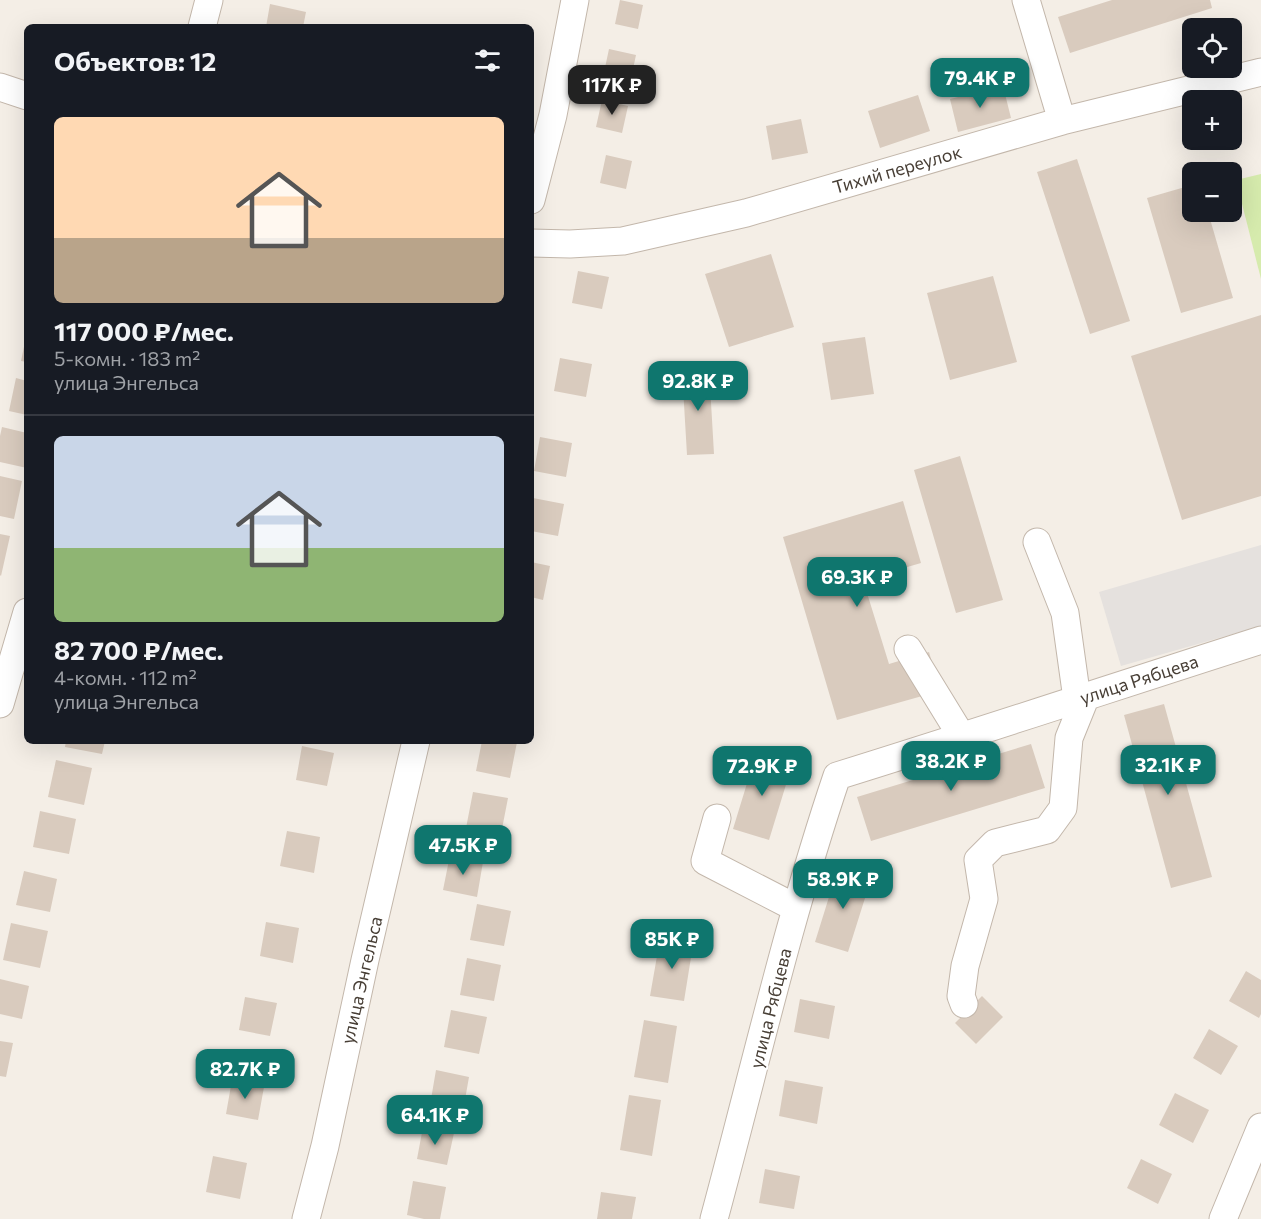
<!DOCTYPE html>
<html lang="ru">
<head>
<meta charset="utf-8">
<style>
	body { margin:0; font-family:Commissioner,sans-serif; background:#242831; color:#f1f3f6; height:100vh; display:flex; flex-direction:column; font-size:22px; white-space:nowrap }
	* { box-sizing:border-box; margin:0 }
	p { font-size:20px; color:#9ea1a6 }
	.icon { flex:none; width:33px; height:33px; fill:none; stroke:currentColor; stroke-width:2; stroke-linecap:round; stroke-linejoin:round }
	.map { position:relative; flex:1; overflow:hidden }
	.panel { position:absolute; left:24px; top:24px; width:510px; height:720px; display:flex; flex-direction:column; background:#171b24; border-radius:9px; box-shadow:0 6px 24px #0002 }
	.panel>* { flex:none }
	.tools { position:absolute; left:1182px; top:18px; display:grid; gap:12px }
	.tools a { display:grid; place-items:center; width:60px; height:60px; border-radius:9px; background:#171b24; box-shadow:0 6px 24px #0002; font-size:30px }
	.price { position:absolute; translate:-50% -51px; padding:0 14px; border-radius:12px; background:#0f766e; color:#fff; font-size:20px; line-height:39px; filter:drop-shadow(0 2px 3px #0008) }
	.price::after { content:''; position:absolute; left:50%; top:36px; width:18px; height:14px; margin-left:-9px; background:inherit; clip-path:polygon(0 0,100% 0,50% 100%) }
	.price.current { background:#222; color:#fff }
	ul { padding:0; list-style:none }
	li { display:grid; align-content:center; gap:12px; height:318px; padding:0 30px }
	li+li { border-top:2px solid #363941 }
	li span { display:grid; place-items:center; height:186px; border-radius:9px; color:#555 }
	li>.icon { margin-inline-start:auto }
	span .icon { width:108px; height:108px; fill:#fffc; stroke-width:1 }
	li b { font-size:26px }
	h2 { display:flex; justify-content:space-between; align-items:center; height:72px; padding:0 30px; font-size:26px }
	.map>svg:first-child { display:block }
	.green { fill:#d6ebad }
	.parking { fill:#e5e1de }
	.building { fill:#d9cbbe }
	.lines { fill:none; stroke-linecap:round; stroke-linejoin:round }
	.minor-casing { stroke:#c3b7ab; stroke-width:29 }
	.minor { stroke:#fff; stroke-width:27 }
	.labels { text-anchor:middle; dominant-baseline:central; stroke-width:4.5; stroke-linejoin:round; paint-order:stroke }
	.street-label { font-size:18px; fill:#473e35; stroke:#fff }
</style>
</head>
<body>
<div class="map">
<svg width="1261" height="1219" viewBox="0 0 1261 1219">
	<rect width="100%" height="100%" fill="#f4eee6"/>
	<path class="green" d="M1261,174V279L1236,180Z"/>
	<path class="parking" d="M1261,545V626L1121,666L1099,592Z"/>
	<path class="building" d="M620,0L643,5L638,29L615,24Z
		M1112,0H1210L1212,8L1070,53L1058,17Z
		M270,4L306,12L303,27H266Z
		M609,49L636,55L630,83L603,77Z
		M1003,86L1011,118L958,132L950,99Z
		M918,95L930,131L880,148L868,111Z
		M602,100L628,106L622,133L596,127Z
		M801,119L808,153L772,160L766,126Z
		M606,155L632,161L626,189L600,183Z
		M1077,159L1130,321L1090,334L1037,172Z
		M1192,185V212H1208L1233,298L1181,313L1147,198Z
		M771,254L794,327L729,347L705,274Z
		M578,271L609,277L602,309L572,303Z
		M993,276L1017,362L950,380L927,293Z
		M1261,315V496L1182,520L1131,356Z
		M26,337L27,338V362L21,361Z
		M865,337L874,394L831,400L822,343Z
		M560,358L592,364L586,397L554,391Z
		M709,368L714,454L687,455L682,370Z
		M16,378L27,381V415L9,411Z
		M2,427L27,433V468L0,462V436Z
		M540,437L572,443L566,477L534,471Z
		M960,456L1003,600L956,613L914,470Z
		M0,476L22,481L14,519L0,516Z
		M533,498L564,504L558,536L531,531V511Z
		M903,501L921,563L863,580L889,664L929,652L940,691L837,720L783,537Z
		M0,534L10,536L1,576L0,575Z
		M531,562L550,566L543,600L531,597Z
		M1164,704L1212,877L1171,888L1124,715Z
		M66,741H105L102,754L65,747Z
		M482,741H510L517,742L510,778L476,771Z
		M1031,744L1045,788L871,841L857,797Z
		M302,746L334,753L327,786L296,780Z
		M756,754L792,765L769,840L733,829Z
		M56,760L92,768L84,805L48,797Z
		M473,792L508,798L501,834L466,828Z
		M40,811L76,819L69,854L33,847Z
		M287,831L320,837L314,873L280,866Z
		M450,855L483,862L477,897L443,890Z
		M838,868L871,879L848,952L815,942Z
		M24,871L57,879L50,912L16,905Z
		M477,904L511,911L504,946L470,940Z
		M266,922L299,928L293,963L260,956Z
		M11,923L48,931L40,968L3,960Z
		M660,939L693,945L684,1001L650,996Z
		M467,958L501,965L494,1001L460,995Z
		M1246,971L1261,980V1014L1259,1018L1229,1001Z
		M0,979L29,986L22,1019L0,1014Z
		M982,996L1003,1017L976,1044L955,1023Z
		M245,997L277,1003L270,1036L239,1030Z
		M800,999L835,1006L829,1039L794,1032Z
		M451,1010L487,1017L479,1054L444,1047Z
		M644,1020L677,1026L668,1083L634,1077Z
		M1209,1029L1238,1046L1221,1075L1193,1058Z
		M0,1041L13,1043L6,1077L0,1076Z
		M436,1070L469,1077L463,1111L430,1105Z
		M232,1080L264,1087L258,1120L226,1114Z
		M785,1080L823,1087L817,1124L779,1116Z
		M1175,1093L1209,1110L1193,1143L1159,1125Z
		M629,1095L661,1100L652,1156L620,1150Z
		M423,1127L454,1133L447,1165L417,1159Z
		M213,1156L247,1163L240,1199L206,1192Z
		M1141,1159L1172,1174L1158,1204L1127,1188Z
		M765,1169L800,1176L794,1209L759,1203Z
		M413,1181L446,1187L440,1219H424L407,1215Z
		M601,1192L636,1197L632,1219H597Z"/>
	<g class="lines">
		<defs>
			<path id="minor" d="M1026,0L1062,121
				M202,27L209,0
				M0,87L27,96
				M531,200L553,115L575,0
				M531,243L570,244L623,241L746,213L1062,121L1261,72
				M1037,542L1065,613L1077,699
				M908,649L962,737
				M0,704L27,612
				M717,818L705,861L796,908
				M964,1004L961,996L965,966L984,899L978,860L995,843L1047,830L1063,808L1069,738L1086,696
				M306,1219L325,1146L365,960L416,741
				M714,1219C754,1071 788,921 837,776C979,732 1120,685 1261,640
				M1223,1219L1261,1127"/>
		</defs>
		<use href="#minor" class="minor-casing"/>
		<use href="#minor" class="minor"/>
	</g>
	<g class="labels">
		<g class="street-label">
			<text transform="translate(897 169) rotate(-16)">Тихий переулок</text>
			<text transform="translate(1139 679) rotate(-18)">улица Рябцева</text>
			<text transform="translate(361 980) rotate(-77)">улица Энгельса</text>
			<text transform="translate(770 1008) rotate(-76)">улица Рябцева</text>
		</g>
	</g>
</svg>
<div class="tools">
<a><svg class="icon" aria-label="locate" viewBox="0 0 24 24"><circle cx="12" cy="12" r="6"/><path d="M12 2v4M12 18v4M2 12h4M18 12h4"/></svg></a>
<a>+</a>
<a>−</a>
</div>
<b class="price" style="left:980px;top:109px">79.4K ₽</b>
<b class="price current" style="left:612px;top:116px">117K ₽</b>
<b class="price" style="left:698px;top:412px">92.8K ₽</b>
<b class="price" style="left:857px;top:608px">69.3K ₽</b>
<b class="price" style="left:951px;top:792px">38.2K ₽</b>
<b class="price" style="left:1168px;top:796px">32.1K ₽</b>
<b class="price" style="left:762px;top:797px">72.9K ₽</b>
<b class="price" style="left:463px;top:876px">47.5K ₽</b>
<b class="price" style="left:843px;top:910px">58.9K ₽</b>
<b class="price" style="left:672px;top:970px">85K ₽</b>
<b class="price" style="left:245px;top:1100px">82.7K ₽</b>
<b class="price" style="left:435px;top:1146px">64.1K ₽</b>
<section class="panel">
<h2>Объектов: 12<svg class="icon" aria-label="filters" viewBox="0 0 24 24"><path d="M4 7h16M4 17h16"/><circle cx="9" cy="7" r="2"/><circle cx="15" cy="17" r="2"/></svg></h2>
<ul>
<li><span style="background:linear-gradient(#ffd9b3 65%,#b9a48a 0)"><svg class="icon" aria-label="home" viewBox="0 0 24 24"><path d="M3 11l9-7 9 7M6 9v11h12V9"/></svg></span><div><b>117 000 ₽/мес.</b><p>5-комн. · 183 m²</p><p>улица Энгельса</p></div></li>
<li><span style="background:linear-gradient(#c9d6e8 60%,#8fb573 0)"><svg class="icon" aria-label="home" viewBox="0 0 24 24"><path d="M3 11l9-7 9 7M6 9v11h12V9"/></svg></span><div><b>82 700 ₽/мес.</b><p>4-комн. · 112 m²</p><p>улица Энгельса</p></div></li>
</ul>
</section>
</div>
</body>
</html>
